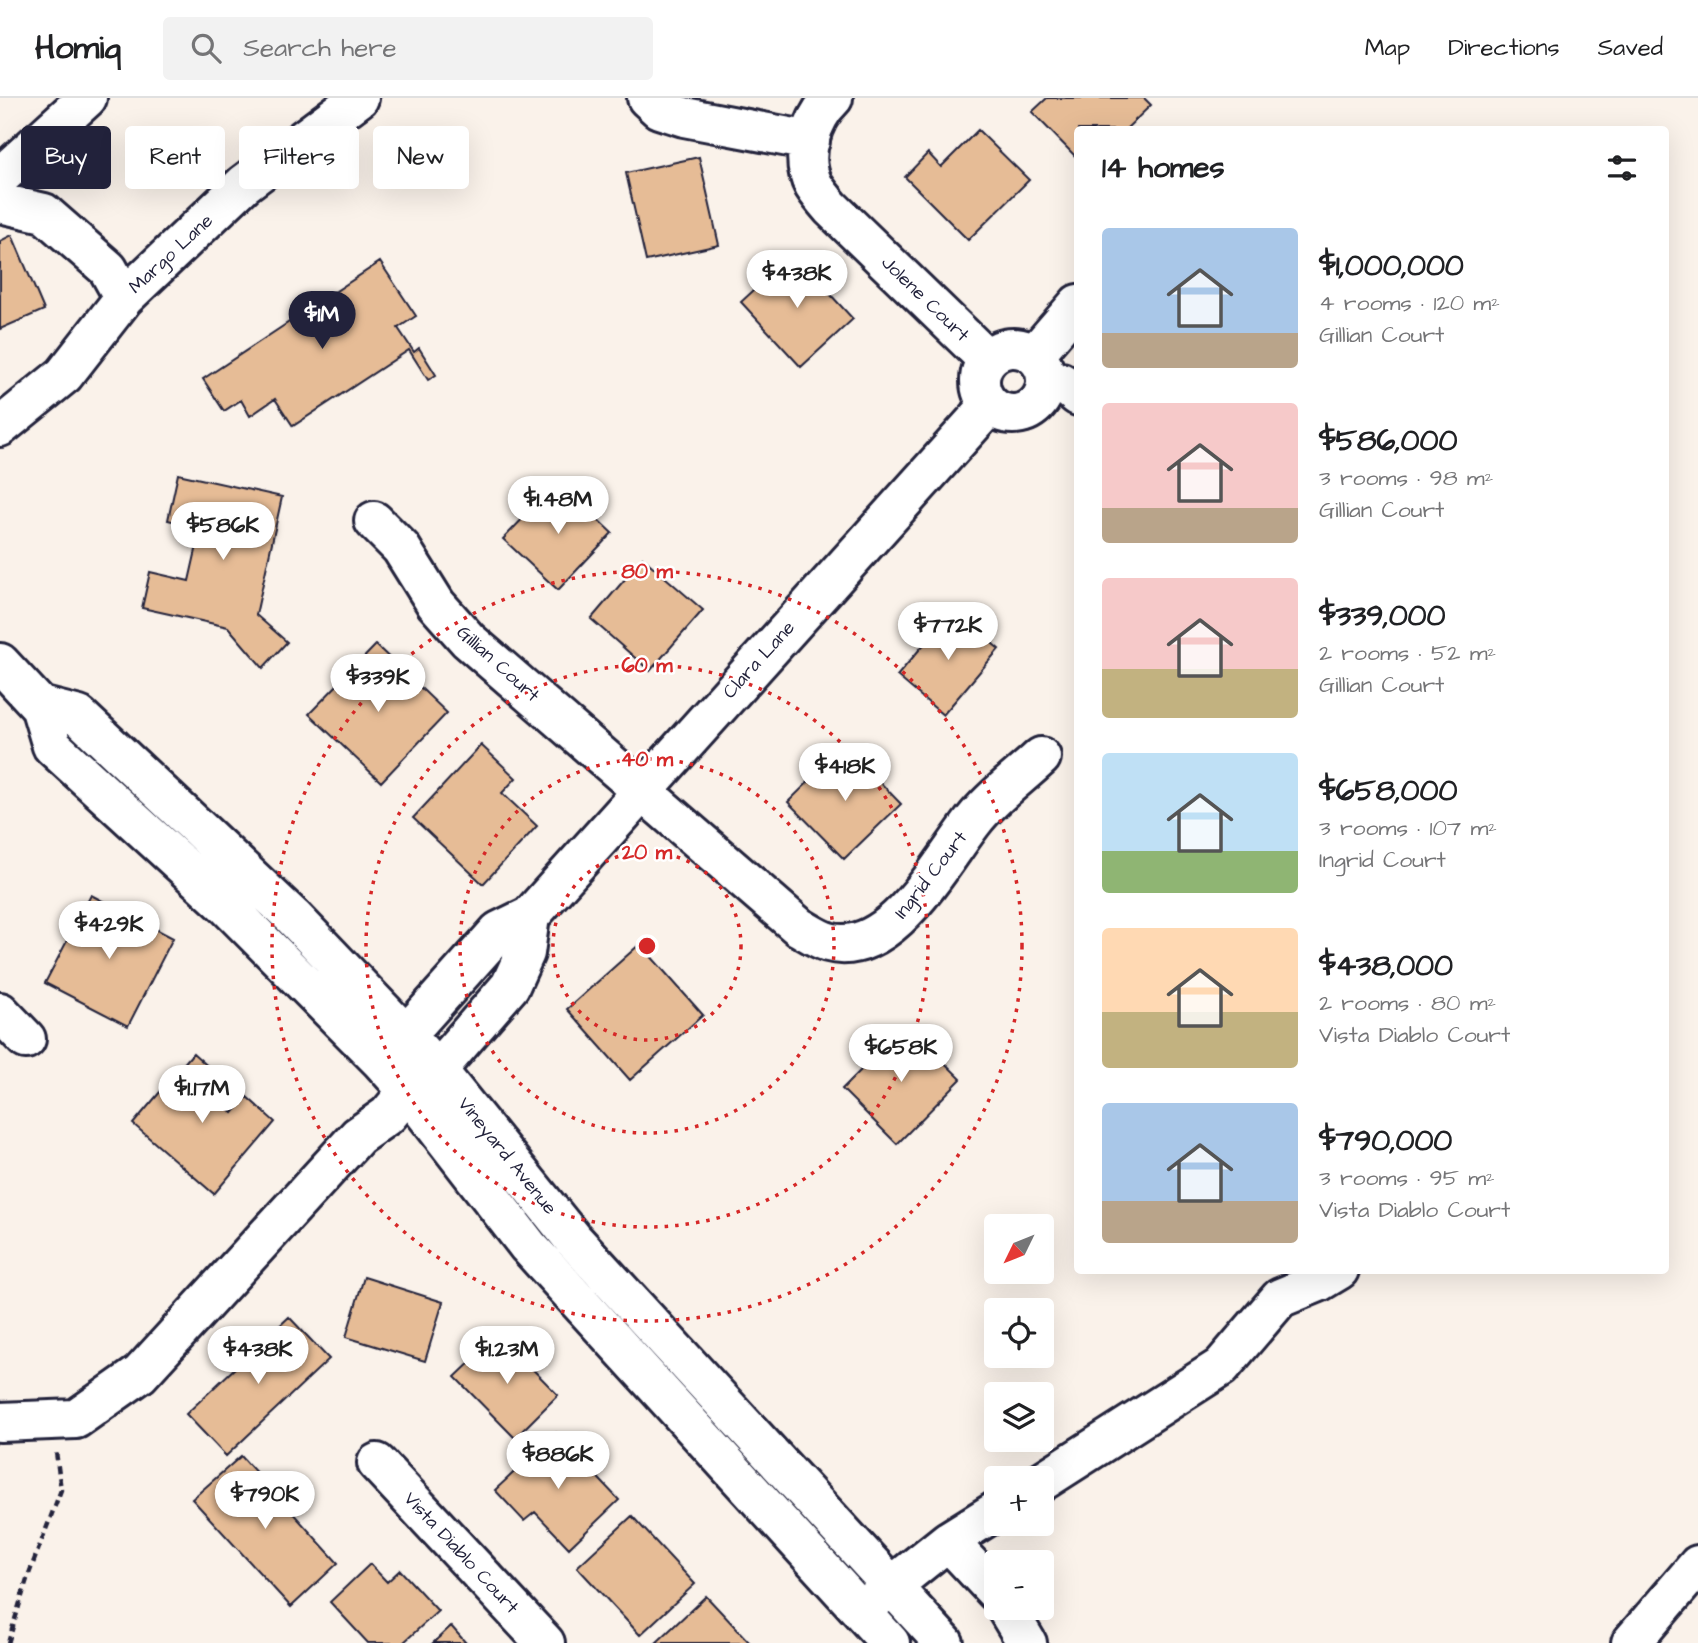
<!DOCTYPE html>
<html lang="en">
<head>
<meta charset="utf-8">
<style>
	body { margin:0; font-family:"Architects Daughter",sans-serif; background:#f2f2f2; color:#202124; height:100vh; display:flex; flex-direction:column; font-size:26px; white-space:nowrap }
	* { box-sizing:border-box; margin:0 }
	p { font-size:23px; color:#757577 }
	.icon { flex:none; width:38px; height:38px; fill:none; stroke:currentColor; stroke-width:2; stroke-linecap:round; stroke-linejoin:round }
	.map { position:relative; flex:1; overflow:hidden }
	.details { position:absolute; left:1074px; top:28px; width:595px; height:1148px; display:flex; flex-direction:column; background:#fff; border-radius:7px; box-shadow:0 7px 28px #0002 }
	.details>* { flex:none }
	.guide { position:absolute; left:21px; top:28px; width:665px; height:63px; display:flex; gap:14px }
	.needle { width:46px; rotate:227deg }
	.fabs { position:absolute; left:984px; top:1116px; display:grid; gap:14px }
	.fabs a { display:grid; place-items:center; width:70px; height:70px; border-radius:7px; background:#fff; box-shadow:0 7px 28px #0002; font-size:35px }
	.price { position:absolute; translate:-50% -60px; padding:0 16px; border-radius:24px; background:#fff; color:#222; font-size:23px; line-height:46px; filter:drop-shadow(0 2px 4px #0008) }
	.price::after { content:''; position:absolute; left:50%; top:42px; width:21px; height:16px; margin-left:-10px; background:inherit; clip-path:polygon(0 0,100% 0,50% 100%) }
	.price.current { background:#22223b; color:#fff }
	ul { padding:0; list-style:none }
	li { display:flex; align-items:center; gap:21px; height:175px; padding:0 28px }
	li span { display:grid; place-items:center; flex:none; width:196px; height:140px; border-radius:7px; color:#555 }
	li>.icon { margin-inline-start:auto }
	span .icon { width:84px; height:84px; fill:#fffc; stroke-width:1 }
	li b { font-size:30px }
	h2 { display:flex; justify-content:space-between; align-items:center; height:84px; padding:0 28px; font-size:30px }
	.pill { padding:0 24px; border-radius:7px; background:#fff; box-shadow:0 7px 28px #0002; font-size:24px; line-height:63px }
	.pill.current { background:#22223b; color:#fff }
	header { display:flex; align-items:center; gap:42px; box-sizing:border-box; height:98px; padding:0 35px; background:#fff; border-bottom:2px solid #e0e0e0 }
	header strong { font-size:33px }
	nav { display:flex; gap:38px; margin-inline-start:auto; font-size:24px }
	.search { width:490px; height:63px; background:#f2f2f2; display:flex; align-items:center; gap:18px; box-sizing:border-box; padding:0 24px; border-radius:7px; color:#757577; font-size:26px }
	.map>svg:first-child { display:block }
	.building { fill:#e6bc96; stroke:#22223b; stroke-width:2 }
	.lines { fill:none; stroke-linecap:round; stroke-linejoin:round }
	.minor-casing { stroke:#22223b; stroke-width:44 }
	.path { stroke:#22223b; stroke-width:4.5; stroke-dasharray:7 5; stroke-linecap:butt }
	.minor { stroke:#fff; stroke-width:38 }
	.ring { fill:none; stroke:#d62828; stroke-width:3.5; stroke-dasharray:3.5 7 }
	.labels { text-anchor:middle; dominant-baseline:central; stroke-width:5; stroke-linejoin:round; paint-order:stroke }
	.street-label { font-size:19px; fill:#22223b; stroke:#fff }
	.centre { fill:#d62828; stroke:#fff; stroke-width:3.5 }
	.ring-label { font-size:21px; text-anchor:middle; font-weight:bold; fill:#d62828; stroke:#fff; stroke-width:5; stroke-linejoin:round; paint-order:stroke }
</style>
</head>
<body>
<header>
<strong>Homiq</strong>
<div class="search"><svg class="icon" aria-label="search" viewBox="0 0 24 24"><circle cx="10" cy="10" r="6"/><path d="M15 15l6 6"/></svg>Search here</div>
<nav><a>Map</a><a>Directions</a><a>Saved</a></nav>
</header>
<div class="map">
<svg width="1698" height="1545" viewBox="0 0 1698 1545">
	<rect width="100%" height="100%" fill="#faf2ea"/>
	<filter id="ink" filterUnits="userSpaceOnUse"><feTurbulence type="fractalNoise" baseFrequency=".0143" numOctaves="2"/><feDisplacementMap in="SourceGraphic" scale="14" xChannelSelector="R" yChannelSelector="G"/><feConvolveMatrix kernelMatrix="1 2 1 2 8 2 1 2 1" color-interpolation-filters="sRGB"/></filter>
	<g filter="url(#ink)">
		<path class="building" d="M1047,0H1144L1151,7L1125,32H1078V61L1032,14Z
			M978,32L1029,82L968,142L905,79L928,55L941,69Z
			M699,59L719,147L646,163L626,75Z
			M12,137L44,212L0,231V143Z
			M793,156L853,221L801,269L741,204Z
			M380,164L416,218L398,230L414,254L419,250L436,277L428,282L409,252L293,328L275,301L250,318L241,302L224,313L203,281Z
			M178,376L282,399L256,517L287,544L263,570L228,529L142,510L150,474L189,483L201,430L168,422Z
			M558,384L612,435L558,492L503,441Z
			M643,460L703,512L650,573L591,521Z
			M953,512L999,551L943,617L897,578Z
			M376,547L447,615L381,684L309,616Z
			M481,647L516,680L502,695L537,728L483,786L413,720Z
			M845,648L901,706L844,761L788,704Z
			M91,797L173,840L128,928L45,885Z
			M640,846L703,917L630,982L567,911Z
			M906,927L961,981L897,1046L842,991Z
			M193,955L221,980L209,994L233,1015L247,999L275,1024L214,1096L133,1026Z
			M364,1179L443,1204L425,1263L346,1239Z
			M289,1219L329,1261L226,1358L186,1316Z
			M499,1237L558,1297L515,1340L455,1279Z
			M556,1335L619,1402L569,1450L535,1414L524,1423L495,1392Z
			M241,1358L338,1465L291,1509L192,1401Z
			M632,1418L695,1486L640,1537L577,1469Z
			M370,1466L387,1484L400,1472L438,1513L403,1545H368L330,1504Z
			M706,1498L750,1545H656Z
			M451,1528L466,1545H433Z"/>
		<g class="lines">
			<defs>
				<path id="minor" d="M647,0L659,11L684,19L810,43
					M833,0C811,21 799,60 814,88C819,96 825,103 831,110L987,261
					M0,79L87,0
					M0,105L44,115L108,171L124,200
					M980 283a33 33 0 1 1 66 0a33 33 0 1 1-66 0Z
					M1034,257L1078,206
					M1046,282L1061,284L1078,298
					M0,329L64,277L124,200L244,86L359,0
					M374,423L401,450L436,506L468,542L799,829C808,834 818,841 828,844C891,862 942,762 975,721C993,698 1020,679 1041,659
					M0,565L40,608L52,648L228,809L380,962L408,993L528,1148L890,1545
					M40,608L79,618L293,819L406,937L437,972L573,1141L944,1545
					M0,914L26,941
					M407,963L406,937L499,833L530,818L990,307
					M0,1324L76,1321L140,1276L358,1038L388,1017L408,993L437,972L510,888L525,855L530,818
					M377,1365L545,1545
					M1041,1384L1221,1269L1280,1200L1319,1184L1339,1172
					M948,1443L996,1413
					M873,1503L948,1443L996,1494
					M1006,1510L1027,1545
					M1631,1545L1698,1467"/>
			</defs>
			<use href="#minor" class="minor-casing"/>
			<path class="path" d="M8,1545L27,1481L61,1392L56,1354"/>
			<use href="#minor" class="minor"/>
		</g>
	</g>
	<g class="ring">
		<circle cx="647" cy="848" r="94"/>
		<circle cx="647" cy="848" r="187"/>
		<circle cx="647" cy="848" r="281"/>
		<circle cx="647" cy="848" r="375"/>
	</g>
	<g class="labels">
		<g class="street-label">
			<text transform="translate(171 156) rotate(-43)">Margo Lane</text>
			<text transform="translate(925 201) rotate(44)">Jolene Court</text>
			<text transform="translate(759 562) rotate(-48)">Clara Lane</text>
			<text transform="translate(498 566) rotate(42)">Gillian Court</text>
			<text transform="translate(931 777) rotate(-52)">Ingrid Court</text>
			<text transform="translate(507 1058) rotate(51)">Vineyard Avenue</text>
			<text transform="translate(461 1455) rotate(47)">Vista Diablo Court</text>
		</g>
	</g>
	<circle cx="647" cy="848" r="10" class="centre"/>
	<g class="ring-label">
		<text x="647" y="480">80 m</text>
		<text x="647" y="574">60 m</text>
		<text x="647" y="668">40 m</text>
		<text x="647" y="761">20 m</text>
	</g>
</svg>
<div class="fabs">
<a><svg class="needle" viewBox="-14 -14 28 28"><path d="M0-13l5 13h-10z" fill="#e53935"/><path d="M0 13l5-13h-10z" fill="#757577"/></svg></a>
<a><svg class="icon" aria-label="locate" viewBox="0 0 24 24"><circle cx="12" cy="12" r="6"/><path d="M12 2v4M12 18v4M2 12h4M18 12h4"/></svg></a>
<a><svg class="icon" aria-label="layers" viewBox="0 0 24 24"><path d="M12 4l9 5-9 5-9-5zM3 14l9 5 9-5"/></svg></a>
<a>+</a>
<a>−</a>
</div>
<b class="price" style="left:797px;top:212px">$438K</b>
<b class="price current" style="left:322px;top:253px">$1M</b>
<b class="price" style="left:558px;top:438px">$1.48M</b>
<b class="price" style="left:223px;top:464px">$586K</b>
<b class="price" style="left:948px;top:564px">$772K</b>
<b class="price" style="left:378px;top:616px">$339K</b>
<b class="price" style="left:845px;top:705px">$418K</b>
<b class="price" style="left:109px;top:863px">$429K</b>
<b class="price" style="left:901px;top:986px">$658K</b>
<b class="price" style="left:202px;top:1027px">$1.17M</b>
<b class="price" style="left:258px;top:1288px">$438K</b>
<b class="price" style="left:507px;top:1288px">$1.23M</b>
<b class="price" style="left:558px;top:1393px">$886K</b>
<b class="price" style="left:265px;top:1433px">$790K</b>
<div class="guide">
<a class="pill current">Buy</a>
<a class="pill">Rent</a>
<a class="pill">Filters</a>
<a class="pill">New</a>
</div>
<section class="details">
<h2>14 homes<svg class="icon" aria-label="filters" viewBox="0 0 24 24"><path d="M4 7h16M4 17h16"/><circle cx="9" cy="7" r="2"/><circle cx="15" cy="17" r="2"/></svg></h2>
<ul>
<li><span style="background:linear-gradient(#a9c7e8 75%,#b9a48a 0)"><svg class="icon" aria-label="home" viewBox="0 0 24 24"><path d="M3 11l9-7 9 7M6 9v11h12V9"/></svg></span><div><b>$1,000,000</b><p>4 rooms · 120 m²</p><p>Gillian Court</p></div></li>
<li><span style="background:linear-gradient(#f6c9c9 75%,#b9a48a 0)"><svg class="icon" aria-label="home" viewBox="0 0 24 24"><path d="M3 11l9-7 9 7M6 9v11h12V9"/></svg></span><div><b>$586,000</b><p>3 rooms · 98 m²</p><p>Gillian Court</p></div></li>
<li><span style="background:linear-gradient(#f6c9c9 65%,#c2b280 0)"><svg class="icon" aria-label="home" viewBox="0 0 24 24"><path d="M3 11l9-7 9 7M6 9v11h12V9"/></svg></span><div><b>$339,000</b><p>2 rooms · 52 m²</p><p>Gillian Court</p></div></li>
<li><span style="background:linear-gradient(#bfe0f5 70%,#8fb573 0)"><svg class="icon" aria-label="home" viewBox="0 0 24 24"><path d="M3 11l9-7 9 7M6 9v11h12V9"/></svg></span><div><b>$658,000</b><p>3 rooms · 107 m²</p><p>Ingrid Court</p></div></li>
<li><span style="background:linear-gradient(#ffd9b3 60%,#c2b280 0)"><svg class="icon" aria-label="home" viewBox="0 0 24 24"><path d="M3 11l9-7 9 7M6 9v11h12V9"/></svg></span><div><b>$438,000</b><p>2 rooms · 80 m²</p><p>Vista Diablo Court</p></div></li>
<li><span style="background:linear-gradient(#a9c7e8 70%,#b9a48a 0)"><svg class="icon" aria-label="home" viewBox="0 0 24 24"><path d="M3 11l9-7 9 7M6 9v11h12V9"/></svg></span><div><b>$790,000</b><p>3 rooms · 95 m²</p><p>Vista Diablo Court</p></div></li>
</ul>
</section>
</div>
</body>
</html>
